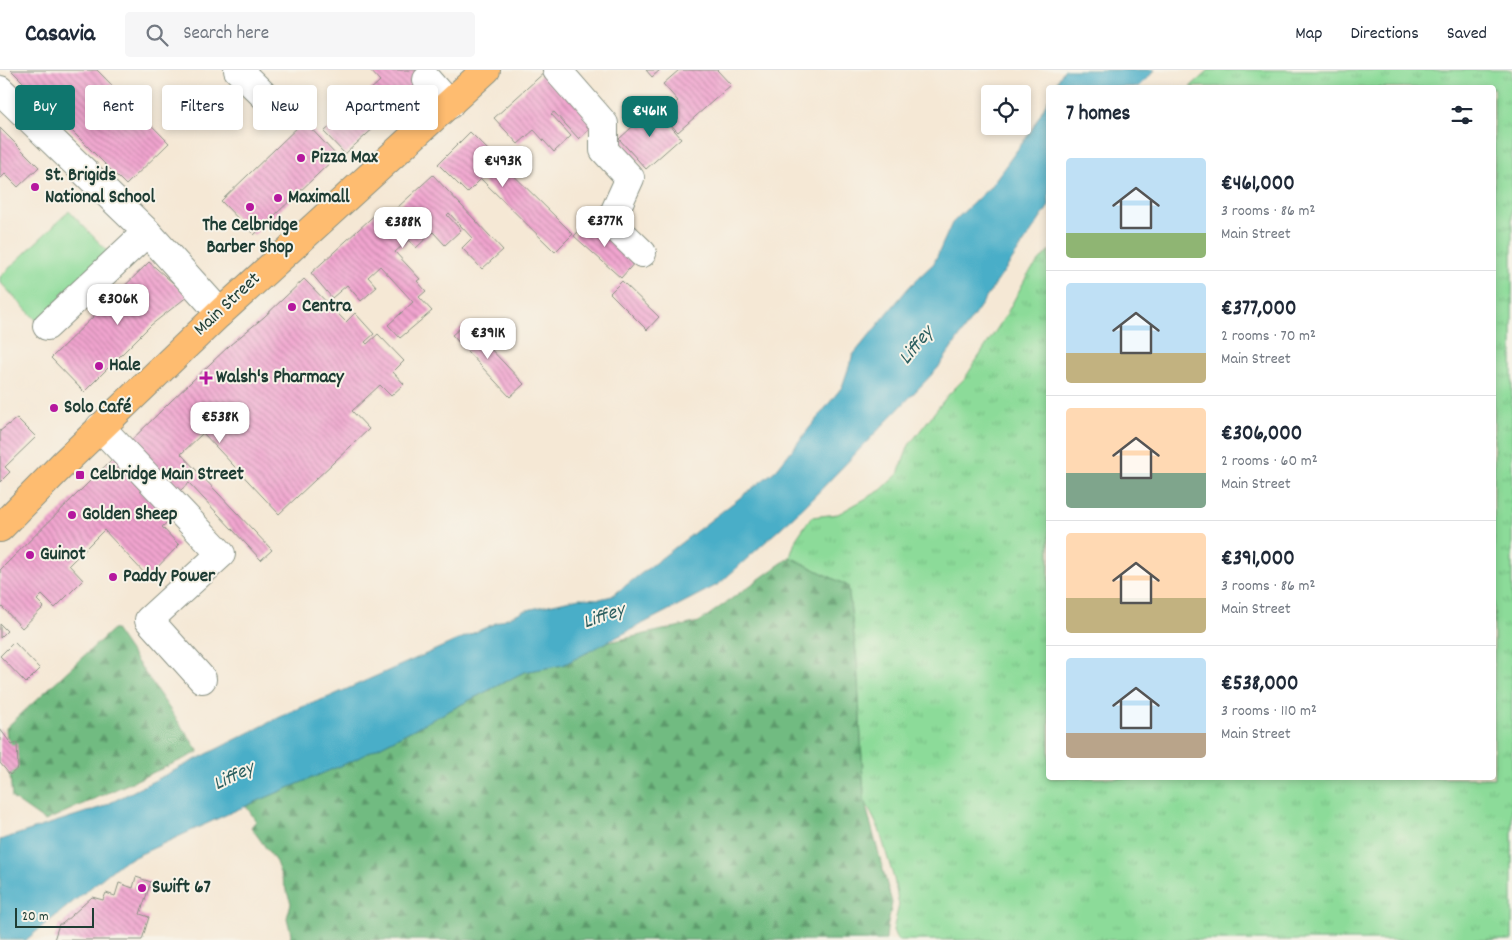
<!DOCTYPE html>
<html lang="en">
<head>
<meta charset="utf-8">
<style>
	body { margin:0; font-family:Dekko,sans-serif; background:#f6f6f7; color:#1f2937; height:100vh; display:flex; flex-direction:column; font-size:19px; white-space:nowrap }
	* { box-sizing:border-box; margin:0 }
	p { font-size:16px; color:#747a83 }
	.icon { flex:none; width:28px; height:28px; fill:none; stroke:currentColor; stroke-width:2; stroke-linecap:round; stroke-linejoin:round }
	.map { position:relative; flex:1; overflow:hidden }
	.drawer { position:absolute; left:1046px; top:15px; width:450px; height:695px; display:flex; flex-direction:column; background:#fff; border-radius:5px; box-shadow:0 2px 8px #0003 }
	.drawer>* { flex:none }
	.top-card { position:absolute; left:15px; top:15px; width:475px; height:45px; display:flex; gap:10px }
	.buttons { position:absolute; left:981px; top:15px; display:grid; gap:10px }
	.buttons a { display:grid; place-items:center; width:50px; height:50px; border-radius:5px; background:#fff; box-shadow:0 2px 8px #0003; font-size:25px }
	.scale { position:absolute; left:15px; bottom:12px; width:79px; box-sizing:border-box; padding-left:5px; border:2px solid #1f3d34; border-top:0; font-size:14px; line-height:18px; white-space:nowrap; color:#1f3d34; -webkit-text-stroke:4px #f7f3e8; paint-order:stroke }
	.price { position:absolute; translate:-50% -42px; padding:0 11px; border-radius:10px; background:#fff; color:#222; font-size:16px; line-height:32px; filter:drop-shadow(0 1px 2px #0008) }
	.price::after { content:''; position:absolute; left:50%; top:30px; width:15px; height:11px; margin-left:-8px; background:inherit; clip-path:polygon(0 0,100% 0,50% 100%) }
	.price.current { background:#0f766e; color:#fff }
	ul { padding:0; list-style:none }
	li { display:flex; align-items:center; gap:15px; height:125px; padding:0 20px }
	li+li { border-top:1px solid #e0e1e3 }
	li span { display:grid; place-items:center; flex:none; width:140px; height:100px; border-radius:5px; color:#555 }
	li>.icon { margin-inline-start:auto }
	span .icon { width:60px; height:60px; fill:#fffc; stroke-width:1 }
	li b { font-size:21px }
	h2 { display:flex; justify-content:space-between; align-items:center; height:60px; padding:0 20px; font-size:21px }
	.pill { padding:0 18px; border-radius:5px; background:#fff; box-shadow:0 2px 8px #0003; font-size:18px; line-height:45px }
	.pill.current { background:#0f766e; color:#fff }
	header { display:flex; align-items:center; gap:30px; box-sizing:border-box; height:70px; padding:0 25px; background:#fff; border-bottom:1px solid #e0e1e3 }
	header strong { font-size:24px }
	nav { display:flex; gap:28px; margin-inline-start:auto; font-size:18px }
	.search { width:350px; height:45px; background:#f6f6f7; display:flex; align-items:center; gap:12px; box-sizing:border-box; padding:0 18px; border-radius:5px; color:#747a83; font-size:19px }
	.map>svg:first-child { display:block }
	.grass { fill:url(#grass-tufts); stroke:#568c66 }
	.forest { fill:url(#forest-firs); stroke:#487c5a }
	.green { fill:#8cdb99; stroke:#568c66 }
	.water { fill:#49aec8; stroke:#34767e }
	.building { fill:url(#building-back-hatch) }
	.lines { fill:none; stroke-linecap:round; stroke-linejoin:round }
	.minor-casing { stroke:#8a9284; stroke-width:30 }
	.major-casing { stroke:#8a9284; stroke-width:30 }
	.minor { stroke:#fff; stroke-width:28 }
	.major { stroke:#febc70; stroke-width:28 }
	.poi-dot { fill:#b5179e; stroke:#f7f3e8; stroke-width:2 }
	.labels { text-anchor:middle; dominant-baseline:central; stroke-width:4; stroke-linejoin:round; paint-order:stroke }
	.poi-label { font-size:19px; font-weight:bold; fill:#1f3d34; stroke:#f7f3e8; text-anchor:start }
	.street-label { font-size:19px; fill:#1f3d34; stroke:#f7f3e8 }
	.water-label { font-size:20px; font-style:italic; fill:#2c5f60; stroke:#f7f3e8 }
</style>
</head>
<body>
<header>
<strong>Casavia</strong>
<div class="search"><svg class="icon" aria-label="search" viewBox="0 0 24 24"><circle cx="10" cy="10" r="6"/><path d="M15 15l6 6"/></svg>Search here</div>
<nav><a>Map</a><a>Directions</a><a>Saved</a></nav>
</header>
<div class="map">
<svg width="1512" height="870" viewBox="0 0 1512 870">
	<defs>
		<pattern id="grass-tufts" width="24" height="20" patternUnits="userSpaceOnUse" patternTransform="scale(1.25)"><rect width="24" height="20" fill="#8cdb99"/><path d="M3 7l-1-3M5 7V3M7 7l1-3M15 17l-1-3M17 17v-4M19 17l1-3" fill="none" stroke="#78bd84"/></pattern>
		<pattern id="forest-firs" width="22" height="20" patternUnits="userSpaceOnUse" patternTransform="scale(1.25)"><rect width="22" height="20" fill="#71bb81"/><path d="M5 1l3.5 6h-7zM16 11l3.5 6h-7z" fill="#5c996a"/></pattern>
		<pattern id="building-back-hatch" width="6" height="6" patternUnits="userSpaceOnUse" patternTransform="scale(1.25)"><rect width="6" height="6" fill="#f1a4cf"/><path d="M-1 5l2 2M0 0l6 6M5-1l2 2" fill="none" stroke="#c387a9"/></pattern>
	</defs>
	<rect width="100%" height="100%" fill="#f7f3e8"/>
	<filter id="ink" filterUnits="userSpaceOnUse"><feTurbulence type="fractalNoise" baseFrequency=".02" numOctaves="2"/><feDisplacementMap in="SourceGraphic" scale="10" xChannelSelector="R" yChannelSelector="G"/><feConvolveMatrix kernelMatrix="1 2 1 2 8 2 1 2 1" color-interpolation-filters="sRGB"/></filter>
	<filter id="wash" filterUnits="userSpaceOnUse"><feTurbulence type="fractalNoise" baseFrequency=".0096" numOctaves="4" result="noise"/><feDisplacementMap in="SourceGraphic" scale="20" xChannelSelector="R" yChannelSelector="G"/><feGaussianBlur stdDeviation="1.12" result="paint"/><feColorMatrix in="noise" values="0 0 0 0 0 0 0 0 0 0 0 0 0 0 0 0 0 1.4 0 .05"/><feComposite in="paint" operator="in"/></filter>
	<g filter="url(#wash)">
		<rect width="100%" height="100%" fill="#f5e8d5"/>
		<path class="grass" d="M1209,0H1512V870H897L893,860L899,835L894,809L879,759L864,729L857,591L848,516L790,487L796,469L811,447L838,444L881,420L898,404L909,375L948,325L965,308L1006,245L1028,204L1049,180V708H1494V18L1190,17Z"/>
		<path class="forest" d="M790,487L848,516L857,591L864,729L892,833L887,859L886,870H290L291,864L287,848L291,833L276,792L251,757L256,751L246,736L354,690L524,602L563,595L605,573L699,552Z
			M114,558L199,682L45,751L12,728L6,658Z"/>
		<path class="green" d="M69,141L109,183L37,251L0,212V207Z"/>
		<path class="water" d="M1064,0H1155L1139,17H1054Z
			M1049,28V136L938,298L806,435L719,514L563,595L524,602L354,690L232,742L121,793L26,870H0V770L102,737L294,640L329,627L523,541L579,528L600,529L612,526L776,400L842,317L853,285L909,217L934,193L952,153L990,117L1031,61Z"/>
		<g id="blocks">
			<path class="building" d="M11,0H97L169,73L126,115Z
				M370,0H438L345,84L324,62L380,11Z
				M547,0L594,55L579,69L554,42L551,44L571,66L554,82L534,60L518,74L494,48Z
				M646,0H660L652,7Z
				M679,0H717L731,15L678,62L662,45L678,31L663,14Z
				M654,37L681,68L646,99L619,69Z
				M304,51L337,86L254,165L221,131Z
				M0,58L39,97L18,117L5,104L0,109Z
				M470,62L573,164L555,182L481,109L467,123L438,94Z
				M433,105L503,180L482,199L462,178L472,168L449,143L447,145L461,160L445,175L433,162L416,178L409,170L395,182L420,209L417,211L426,221L419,227L432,241L400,268L388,255L413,232L380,196L368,207L377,217L361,231L347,215L332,228L311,203L381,139L387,147Z
				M590,149L636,191L621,208L574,166Z
				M149,192L188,226L151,255L84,322L51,288Z
				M304,209L346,252L355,243L374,264L365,272L367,274L378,264L404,291L393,302L404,314L391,326L380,315L352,341L369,359L279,444L203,363L181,384L272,480L261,490L189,413L175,425L174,446L162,457L179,475L148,507L104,460L69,495L83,510L55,538L42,525L37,530L44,537L22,558L2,537L0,538V500L171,331L230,275L264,247Z
				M622,211L659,247L647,260L610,223Z
				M466,253L524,314L510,327L452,265Z
				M17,348L36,367L5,397L10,402L0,412V361Z
				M0,554L7,561L0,568Z
				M14,572L40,599L26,613L0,586Z
				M0,659L12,675L17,673L18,698L10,705L0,693Z
				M136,807L151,812L140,844L149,847L142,870H54L59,854H62L92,827L103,830L106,823L115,826L119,813L133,818Z"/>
		</g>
	</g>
	<g filter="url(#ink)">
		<use href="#blocks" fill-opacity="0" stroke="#8a9284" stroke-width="1"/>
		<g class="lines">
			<defs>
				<path id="minor" d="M238,0L282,43
					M557,0L604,54V80L630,108L610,152L642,183
					M427,10L449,35
					M0,20L147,162L220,243
					M47,256L147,162
					M100,357L221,484L149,550L202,609"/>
				<path id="major" d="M0,458L65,392L220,243L486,0"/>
			</defs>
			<use href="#minor" class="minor-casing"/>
			<use href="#major" class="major-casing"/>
			<use href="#minor" class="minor"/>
			<use href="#major" class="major"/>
		</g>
	</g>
	<g class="poi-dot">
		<circle cx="301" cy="88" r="5"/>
		<circle cx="35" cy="117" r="5"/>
		<circle cx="278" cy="128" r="5"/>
		<circle cx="250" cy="137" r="5"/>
		<circle cx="292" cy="237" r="5"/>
		<circle cx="99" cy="296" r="5"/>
		<path d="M203.5 300.5h5v5h5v5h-5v5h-5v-5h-5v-5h5z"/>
		<circle cx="54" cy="338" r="5"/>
		<rect x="75" y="400" width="10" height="10" rx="2.5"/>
		<circle cx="72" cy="445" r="5"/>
		<circle cx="30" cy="485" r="5"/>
		<circle cx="113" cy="507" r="5"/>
		<circle cx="142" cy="818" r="5"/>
	</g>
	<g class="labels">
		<g class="poi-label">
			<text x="311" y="88">Pizza Max</text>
			<text x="45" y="106">St. Brigids<tspan x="45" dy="22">National School</tspan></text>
			<text x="288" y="128">Maximall</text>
			<text x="250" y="156" text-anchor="middle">The Celbridge<tspan x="250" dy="22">Barber Shop</tspan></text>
			<text x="302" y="237">Centra</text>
			<text x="109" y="296">Hale</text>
			<text x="216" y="308">Walsh's Pharmacy</text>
			<text x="64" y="338">Solo Café</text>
			<text x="90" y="405">Celbridge Main Street</text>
			<text x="82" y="445">Golden Sheep</text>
			<text x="40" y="485">Guinot</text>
			<text x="123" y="507">Paddy Power</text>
			<text x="152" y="818">Swift 67</text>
		</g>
		<g class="street-label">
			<text transform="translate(228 235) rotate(-43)">Main Street</text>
		</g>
		<g class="water-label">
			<text transform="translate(917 276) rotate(-51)">Liffey</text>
			<text transform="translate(604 547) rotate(-19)">Liffey</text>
			<text transform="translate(234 707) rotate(-26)">Liffey</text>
		</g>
	</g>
</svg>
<div class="buttons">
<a><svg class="icon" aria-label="locate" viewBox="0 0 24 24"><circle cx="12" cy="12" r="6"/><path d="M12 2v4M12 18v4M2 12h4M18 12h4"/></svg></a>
</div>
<div class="scale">20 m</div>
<b class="price current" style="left:650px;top:68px">€461K</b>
<b class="price" style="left:503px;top:118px">€493K</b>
<b class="price" style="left:605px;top:178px">€377K</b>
<b class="price" style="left:403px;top:179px">€388K</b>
<b class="price" style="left:118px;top:256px">€306K</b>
<b class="price" style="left:488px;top:290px">€391K</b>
<b class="price" style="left:220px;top:374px">€538K</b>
<div class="top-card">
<a class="pill current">Buy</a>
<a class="pill">Rent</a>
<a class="pill">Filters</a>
<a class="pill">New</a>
<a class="pill">Apartment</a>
</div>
<section class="drawer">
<h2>7 homes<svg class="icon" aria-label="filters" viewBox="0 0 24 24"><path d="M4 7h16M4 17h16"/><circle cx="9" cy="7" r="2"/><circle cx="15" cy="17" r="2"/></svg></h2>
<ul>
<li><span style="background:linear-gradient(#bfe0f5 75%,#8fb573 0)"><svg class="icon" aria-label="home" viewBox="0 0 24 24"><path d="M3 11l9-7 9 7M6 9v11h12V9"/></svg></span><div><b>€461,000</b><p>3 rooms · 86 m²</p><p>Main Street</p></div></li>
<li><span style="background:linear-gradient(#bfe0f5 70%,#c2b280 0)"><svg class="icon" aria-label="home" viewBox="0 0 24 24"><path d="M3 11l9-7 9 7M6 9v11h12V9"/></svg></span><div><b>€377,000</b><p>2 rooms · 70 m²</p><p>Main Street</p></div></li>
<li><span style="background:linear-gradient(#ffd9b3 65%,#7fa58c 0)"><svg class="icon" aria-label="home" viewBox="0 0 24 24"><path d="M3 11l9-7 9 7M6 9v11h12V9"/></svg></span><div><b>€306,000</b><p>2 rooms · 60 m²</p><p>Main Street</p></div></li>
<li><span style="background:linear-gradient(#ffd9b3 65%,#c2b280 0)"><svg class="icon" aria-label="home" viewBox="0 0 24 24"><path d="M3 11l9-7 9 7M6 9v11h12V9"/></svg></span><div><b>€391,000</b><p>3 rooms · 86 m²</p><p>Main Street</p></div></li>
<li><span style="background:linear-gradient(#bfe0f5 75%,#b9a48a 0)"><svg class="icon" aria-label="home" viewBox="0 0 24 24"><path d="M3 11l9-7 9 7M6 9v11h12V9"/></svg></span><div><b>€538,000</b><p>3 rooms · 110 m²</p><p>Main Street</p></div></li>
</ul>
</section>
</div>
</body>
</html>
